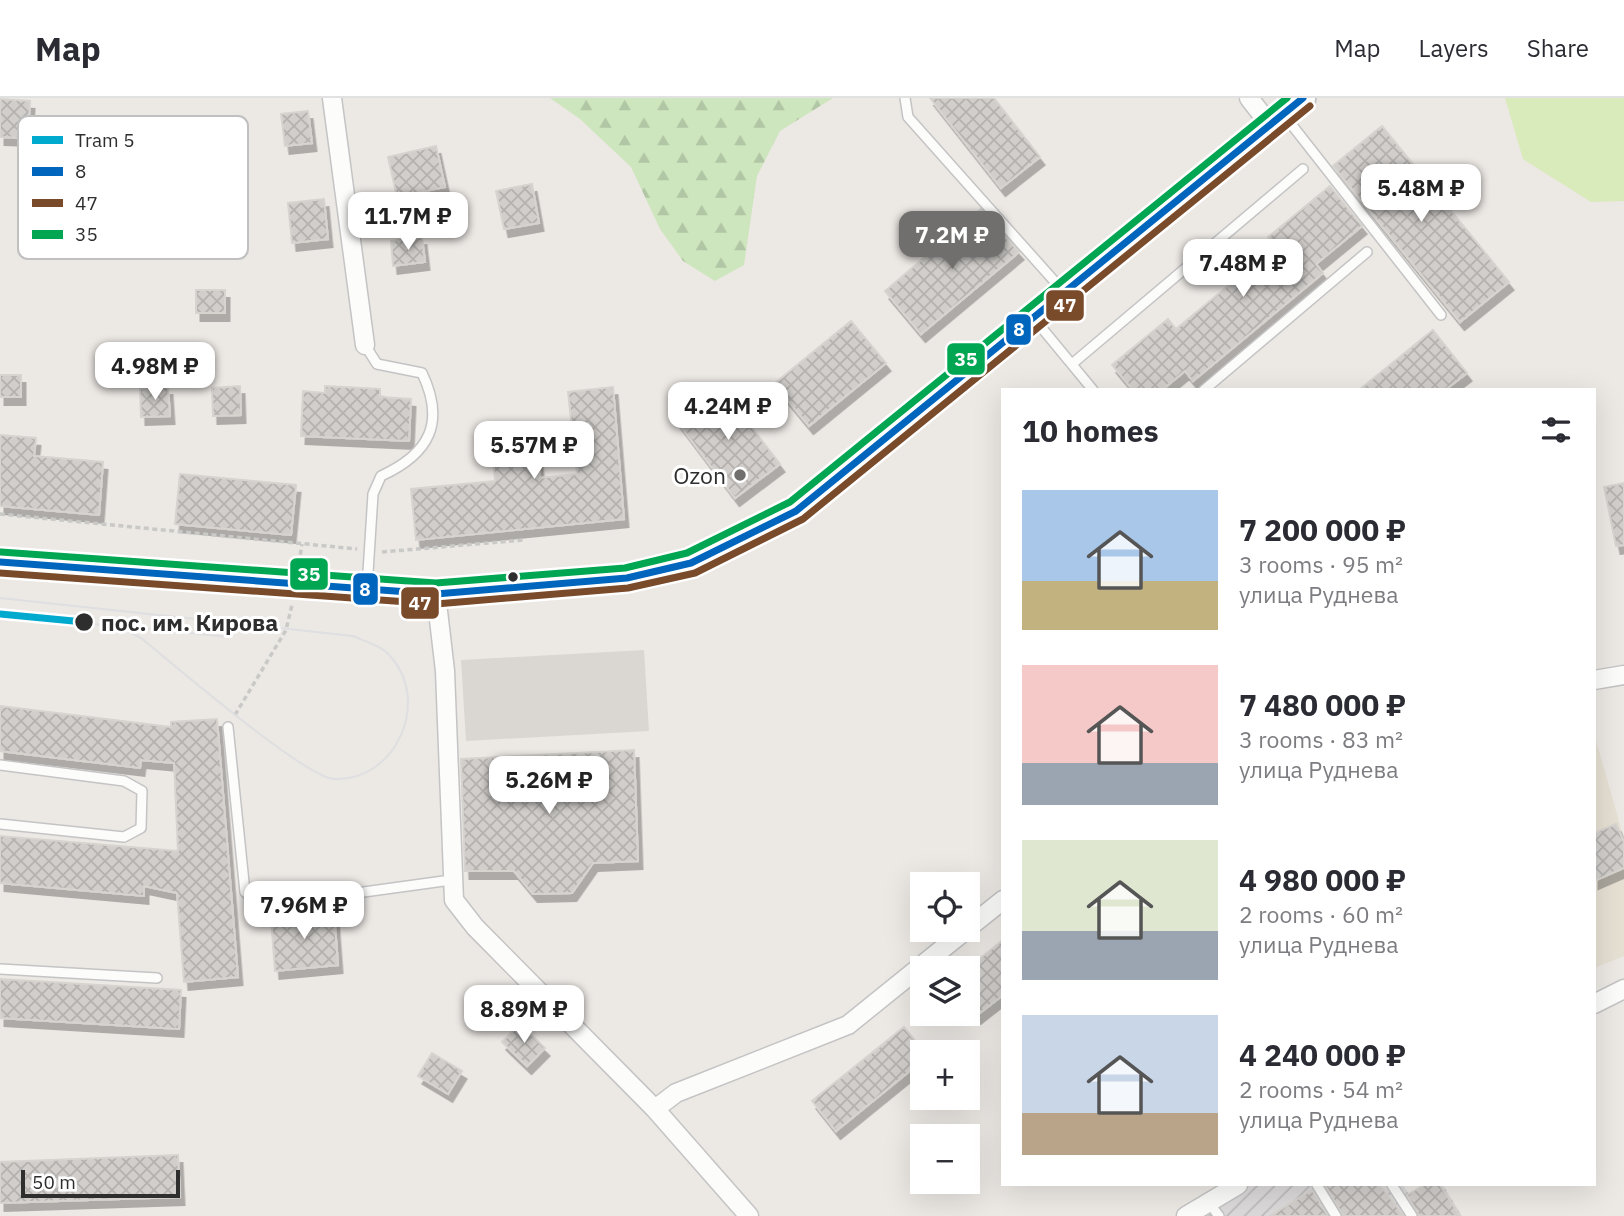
<!DOCTYPE html>
<html lang="en">
<head>
<meta charset="utf-8">
<style>
	body { margin:0; font-family:"IBM Plex Sans",sans-serif; background:#f2f2f3; color:#2b2b33; height:100vh; display:flex; flex-direction:column; font-size:26px; white-space:nowrap }
	* { box-sizing:border-box; margin:0 }
	p { font-size:23px; color:#7c7c81 }
	.icon { flex:none; width:38px; height:38px; fill:none; stroke:currentColor; stroke-width:2; stroke-linecap:round; stroke-linejoin:round }
	.map { position:relative; flex:1; overflow:hidden }
	.details { position:absolute; left:1001px; top:290px; width:595px; height:798px; display:flex; flex-direction:column; background:#fff; border-radius:0px; box-shadow:0 7px 28px #0002 }
	.details>* { flex:none }
	.buttons { position:absolute; left:910px; top:774px; display:grid; gap:14px }
	.buttons a { display:grid; place-items:center; width:70px; height:70px; border-radius:0px; background:#fff; box-shadow:0 7px 28px #0002; font-size:35px }
	.scale { position:absolute; left:21px; bottom:18px; width:159px; box-sizing:border-box; padding-left:7px; border:4px solid #2e2e2e; border-top:0; font-size:19px; line-height:24px; white-space:nowrap; color:#2e2e2e; -webkit-text-stroke:5px #fff; paint-order:stroke }
	.price { position:absolute; translate:-50% -60px; padding:0 16px; border-radius:14px; background:#fff; color:#222; font-size:23px; line-height:46px; filter:drop-shadow(0 2px 4px #0008) }
	.price::after { content:''; position:absolute; left:50%; top:42px; width:21px; height:16px; margin-left:-10px; background:inherit; clip-path:polygon(0 0,100% 0,50% 100%) }
	.price.active { background:#706f6e; color:#fff }
	ul { padding:0; list-style:none }
	li { display:flex; align-items:center; gap:21px; height:175px; padding:0 21px }
	li span { display:grid; place-items:center; flex:none; width:196px; height:140px; border-radius:0px; color:#555 }
	li>.icon { margin-inline-start:auto }
	span .icon { width:84px; height:84px; fill:#fffc; stroke-width:1 }
	li b { font-size:30px }
	h2 { display:flex; justify-content:space-between; align-items:center; height:84px; padding:0 21px; font-size:30px }
	header { display:flex; align-items:center; gap:42px; box-sizing:border-box; height:98px; padding:0 35px; background:#fff; border-bottom:2px solid #e1e1e2 }
	header strong { font-size:33px }
	nav { display:flex; gap:38px; margin-inline-start:auto; font-size:24px }
	.map>svg:first-child { display:block }
	.industrial { fill:url(#industrial-furrows) }
	.education { fill:#e6e0d3 }
	.forest { fill:url(#forest-firs) }
	.pitch { fill:#d9eabb }
	.plaza { fill:#dad6d2 }
	.building { fill:url(#building-cross-hatch); stroke:#d7d4d0; stroke-width:2; filter:url(#shadow) }
	.lines { fill:none; stroke-linecap:round; stroke-linejoin:round }
	.lane-casing { stroke:#c5c4c5; stroke-width:12 }
	.street-casing { stroke:#c5c4c5; stroke-width:21 }
	.secondary-casing { stroke:#c5c4c5; stroke-width:28 }
	.path { stroke:#c9c9c8; stroke-width:3.5; stroke-dasharray:5 3.5; stroke-linecap:butt }
	.lane { stroke:#fcfcfb; stroke-width:9 }
	.street { stroke:#fcfcfb; stroke-width:18 }
	.secondary { stroke:#fcfcfb; stroke-width:24 }
	.tram { stroke:#dfdfe1; stroke-width:2 }
	.bus-1-casing { stroke:#fff; stroke-width:12 }
	.bus-2-casing { stroke:#fff; stroke-width:12 }
	.bus-3-casing { stroke:#fff; stroke-width:12 }
	.bus-1 { stroke:#0065bd; stroke-width:7 }
	.bus-2 { stroke:#7a4b2a; stroke-width:7 }
	.bus-3 { stroke:#00a651; stroke-width:7 }
	.tram-1-casing { stroke:#fff; stroke-width:12 }
	.tram-1 { stroke:#00a9ce; stroke-width:7 }
	.poi-dot { fill:#706f6e; stroke:#fff; stroke-width:2.5 }
	.bus-dot { fill:#2e2e2e; stroke:#fff; stroke-width:2.5 }
	.labels { text-anchor:middle; dominant-baseline:central; stroke-width:6; stroke-linejoin:round; paint-order:stroke }
	.poi-label { font-size:23px; fill:#2e2e2e; stroke:#fff; text-anchor:end }
	.stop-label { font-size:23px; font-weight:bold; fill:#2e2e2e; stroke:#fff; text-anchor:start }
	.key { fill:#fff; stroke:#c0c0c0; stroke-width:2 }
	.key-label { font-size:19px; fill:#2e2e2e }
	.line-badge { stroke:#fff; stroke-width:2.5 }
	.badge-label { font-size:19px; text-anchor:middle; font-weight:bold; fill:#fff }
</style>
</head>
<body>
<header>
<strong>Map</strong>
<nav><a>Map</a><a>Layers</a><a>Share</a></nav>
</header>
<div class="map">
<svg width="1624" height="1118" viewBox="0 0 1624 1118">
	<defs>
		<pattern id="industrial-furrows" width="10" height="10" patternUnits="userSpaceOnUse" patternTransform="scale(1.75)"><rect width="10" height="10" fill="#dcd9db"/><path d="M-1 1l2-2M0 10L10 0M9 11l2-2" fill="none" stroke="#bdbbbc"/></pattern>
		<pattern id="forest-firs" width="22" height="20" patternUnits="userSpaceOnUse" patternTransform="scale(1.75)"><rect width="22" height="20" fill="#cee6be"/><path d="M5 1l3.5 6h-7zM16 11l3.5 6h-7z" fill="#b1c6a4"/></pattern>
		<pattern id="building-cross-hatch" width="8" height="8" patternUnits="userSpaceOnUse" patternTransform="scale(1.75)"><rect width="8" height="8" fill="#d1cecb"/><path d="M0 0l8 8M0 8l8-8" fill="none" stroke="#b4b1af"/></pattern>
		<filter id="shadow"><feDropShadow dx="4.5" dy="8" stdDeviation="0" flood-color="#0004"/></filter>
	</defs>
	<rect width="100%" height="100%" fill="#ece8e4"/>
	<path class="industrial" d="M1241,1087H1403L1409,1096L1424,1087H1443L1462,1118H1200Z"/>
	<path class="education" d="M1594,635L1624,741V858L1594,870Z"/>
	<path class="forest" d="M550,0H833L780,33L757,78L744,167L715,183L683,163L660,131L631,69L580,21Z"/>
	<path class="pitch" d="M1505,0H1624V103L1591,104L1523,61Z"/>
	<path class="plaza" d="M644,552L649,633L466,643L461,562Z"/>
	<path class="building" d="M930,0H994L1040,59L1001,90Z
		M0,1L30,3L28,40L0,39Z
		M308,13L312,45L285,48L281,16Z
		M1382,28L1509,184L1460,224L1333,68Z
		M436,48L445,89L397,99L388,59Z
		M532,86L539,125L504,131L496,93Z
		M1330,88L1362,128L1316,166L1323,175L1193,283L1185,273L1162,292H1133L1112,267L1168,221L1176,231L1276,148L1268,139Z
		M324,101L328,141L292,145L288,105Z
		M981,111L1019,154L921,236L885,193Z
		M422,139L425,164L393,168L391,143Z
		M196,192H225V215H196Z
		M851,223L886,265L809,328L774,286Z
		M1433,232L1467,275L1445,292H1359Z
		M0,277H21V299H0Z
		M240,288L241,317L213,318L212,290Z
		M325,288L380,291V299L411,301L409,343L301,338L303,293L325,295Z
		M720,288L780,366L735,400L676,322Z
		M168,289L170,318L141,319L140,291Z
		M613,289L624,421L416,442L411,391L495,383L490,329L534,325L540,380L577,376L568,294Z
		M0,337L36,340L34,358L103,364L99,417L0,408Z
		M180,376L296,387L291,437L175,426Z
		M1624,385V447L1616,448L1604,389Z
		M0,608L171,629V624L217,621L238,879L184,884L177,795L144,788V798L0,785V738L178,753L174,665L141,662L140,670L0,653Z
		M634,652L638,763L593,765L572,795L533,796L514,773H465L461,661Z
		M1616,726L1624,744V770L1594,783V735Z
		M334,814L338,867L275,873L271,820Z
		M1003,842V897L976,918L968,908V870Z
		M0,881L181,892L179,931L0,920Z
		M520,926L545,950L527,968L502,944Z
		M904,929L922,951V963L836,1033L812,1003Z
		M432,955L462,973L448,996L418,978Z
		M178,1057L180,1099L0,1105V1064Z
		M1325,1087H1380L1404,1118H1343Z
		M1424,1087H1440L1460,1118H1419L1407,1097Z
		M1312,1092L1328,1118H1270Z"/>
	<g class="lines">
		<defs>
			<path id="lane" d="M905,0L908,19L1064,194
				M1284,17L1441,217
				M1036,223L1093,292
				M365,247L377,266L422,275C446,325 429,356 381,378L373,396L367,490
				M1072,266L1303,71
				M1204,292L1367,154
				M228,629L245,794L262,808L451,782
				M0,667L124,683L142,693L141,730L124,739L0,726
				M0,871L157,880
				M1317,1087L1336,1118
				M1392,1087L1412,1118
				M1209,1105L1219,1118"/>
			<path id="street" d="M332,0L365,247
				M1249,0L1270,27
				M436,496L445,573L454,802L475,829L655,1011L749,1118
				M1594,582L1624,577
				M968,830L1003,802
				M1594,906L1624,891
				M655,1011L676,995L848,927L967,831
				M1186,1118L1238,1087"/>
			<path id="secondary" d="M0,464L436,496L627,480L691,465L796,413L1066,196L1303,0"/>
		</defs>
		<use href="#lane" class="lane-casing"/>
		<use href="#street" class="street-casing"/>
		<use href="#secondary" class="secondary-casing"/>
		<path class="path" d="M0,416L357,451
			M382,454L523,442
			M299,465L302,446
			M235,617L286,532L292,507"/>
		<use href="#lane" class="lane"/>
		<use href="#street" class="street"/>
		<use href="#secondary" class="secondary"/>
		<path class="tram" d="M0,500L353,538C364,543 382,548 390,558C432,604 395,684 334,681C304,679 172,565 141,540L124,531L84,524
			M124,528L228,539"/>
		<defs>
			<path id="bus-1" d="M0,464L436,496L627,480L691,465L796,413L1303,0"/>
			<path id="bus-2" d="M0,475L436,506L628,490L695,475L803,421L1310,8"/>
			<path id="bus-3" d="M1,454L436,485L625,470L687,455L790,404L1287,0"/>
		</defs>
		<use href="#bus-1" class="bus-1-casing"/>
		<use href="#bus-2" class="bus-2-casing"/>
		<use href="#bus-3" class="bus-3-casing"/>
		<use href="#bus-1" class="bus-1"/>
		<use href="#bus-2" class="bus-2"/>
		<use href="#bus-3" class="bus-3"/>
		<defs>
			<path id="tram-1" d="M0,516L84,524"/>
		</defs>
		<use href="#tram-1" class="tram-1-casing"/>
		<use href="#tram-1" class="tram-1"/>
	</g>
	<circle class="poi-dot" cx="740" cy="377" r="7"/>
	<g class="bus-dot">
		<circle cx="513" cy="479" r="6"/>
		<circle cx="84" cy="524" r="10"/>
	</g>
	<g class="labels">
		<g class="poi-label">
			<text x="726" y="377">Ozon</text>
		</g>
		<g class="stop-label">
			<text x="101" y="524">пос. им. Кирова</text>
		</g>
	</g>
	<rect x="18" y="18" width="230" height="143" rx="10" class="key"/>
	<rect x="32" y="38" width="31" height="8" fill="#00a9ce"/>
	<rect x="32" y="69" width="31" height="9" fill="#0065bd"/>
	<rect x="32" y="101" width="31" height="8" fill="#7a4b2a"/>
	<rect x="32" y="132" width="31" height="9" fill="#00a651"/>
	<g class="key-label">
		<text x="75" y="49">Tram 5</text>
		<text x="75" y="80">8</text>
		<text x="75" y="112">47</text>
		<text x="75" y="143">35</text>
	</g>
	<g class="line-badge">
		<rect x="1045" y="191" width="40" height="33" rx="7" fill="#7a4b2a"/>
		<rect x="1005" y="215" width="27" height="33" rx="7" fill="#0065bd"/>
		<rect x="946" y="244" width="40" height="34" rx="7" fill="#00a651"/>
		<rect x="289" y="459" width="40" height="34" rx="7" fill="#00a651"/>
		<rect x="352" y="474" width="27" height="34" rx="7" fill="#0065bd"/>
		<rect x="400" y="488" width="40" height="34" rx="7" fill="#7a4b2a"/>
	</g>
	<g class="badge-label">
		<text x="1065" y="214">47</text>
		<text x="1019" y="238">8</text>
		<text x="966" y="268">35</text>
		<text x="309" y="483">35</text>
		<text x="365" y="498">8</text>
		<text x="420" y="512">47</text>
	</g>
</svg>
<div class="buttons">
<a><svg class="icon" aria-label="locate" viewBox="0 0 24 24"><circle cx="12" cy="12" r="6"/><path d="M12 2v4M12 18v4M2 12h4M18 12h4"/></svg></a>
<a><svg class="icon" aria-label="layers" viewBox="0 0 24 24"><path d="M12 4l9 5-9 5-9-5zM3 14l9 5 9-5"/></svg></a>
<a>+</a>
<a>−</a>
</div>
<div class="scale">50 m</div>
<b class="price" style="left:1421px;top:126px">5.48M ₽</b>
<b class="price" style="left:408px;top:154px">11.7M ₽</b>
<b class="price active" style="left:952px;top:173px">7.2M ₽</b>
<b class="price" style="left:1243px;top:201px">7.48M ₽</b>
<b class="price" style="left:155px;top:304px">4.98M ₽</b>
<b class="price" style="left:728px;top:344px">4.24M ₽</b>
<b class="price" style="left:534px;top:383px">5.57M ₽</b>
<b class="price" style="left:549px;top:718px">5.26M ₽</b>
<b class="price" style="left:304px;top:843px">7.96M ₽</b>
<b class="price" style="left:524px;top:947px">8.89M ₽</b>
<section class="details">
<h2>10 homes<svg class="icon" aria-label="filters" viewBox="0 0 24 24"><path d="M4 7h16M4 17h16"/><circle cx="9" cy="7" r="2"/><circle cx="15" cy="17" r="2"/></svg></h2>
<ul>
<li><span style="background:linear-gradient(#a9c7e8 65%,#c2b280 0)"><svg class="icon" aria-label="home" viewBox="0 0 24 24"><path d="M3 11l9-7 9 7M6 9v11h12V9"/></svg></span><div><b>7 200 000 ₽</b><p>3 rooms · 95 m²</p><p>улица Руднева</p></div></li>
<li><span style="background:linear-gradient(#f6c9c9 70%,#9aa5b1 0)"><svg class="icon" aria-label="home" viewBox="0 0 24 24"><path d="M3 11l9-7 9 7M6 9v11h12V9"/></svg></span><div><b>7 480 000 ₽</b><p>3 rooms · 83 m²</p><p>улица Руднева</p></div></li>
<li><span style="background:linear-gradient(#dfe7d0 65%,#9aa5b1 0)"><svg class="icon" aria-label="home" viewBox="0 0 24 24"><path d="M3 11l9-7 9 7M6 9v11h12V9"/></svg></span><div><b>4 980 000 ₽</b><p>2 rooms · 60 m²</p><p>улица Руднева</p></div></li>
<li><span style="background:linear-gradient(#c9d6e8 70%,#b9a48a 0)"><svg class="icon" aria-label="home" viewBox="0 0 24 24"><path d="M3 11l9-7 9 7M6 9v11h12V9"/></svg></span><div><b>4 240 000 ₽</b><p>2 rooms · 54 m²</p><p>улица Руднева</p></div></li>
</ul>
</section>
</div>
</body>
</html>
